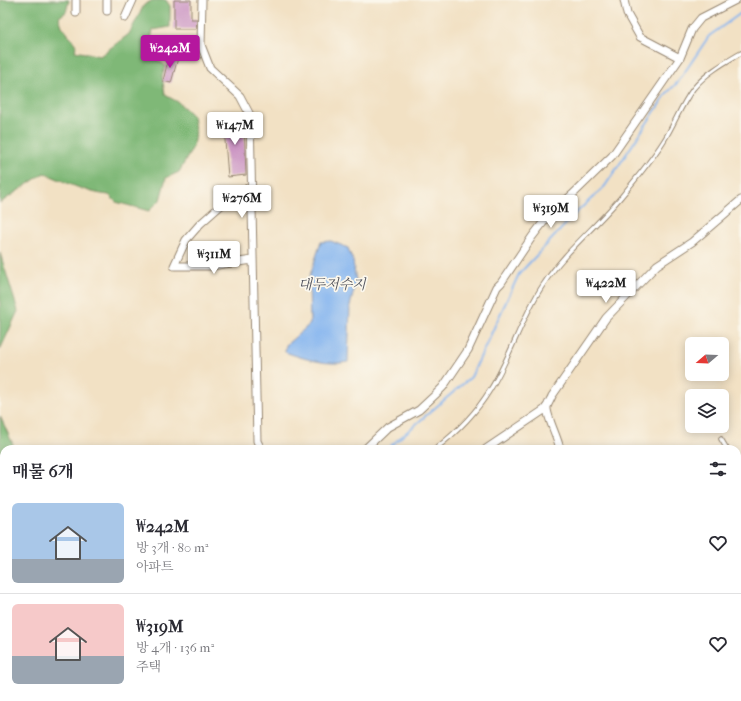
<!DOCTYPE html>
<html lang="ko">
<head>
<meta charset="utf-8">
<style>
	body { margin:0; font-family:"IM FELL French Canon","Noto Serif KR",serif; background:#f2f2f3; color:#2b2b33; height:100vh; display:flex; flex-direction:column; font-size:15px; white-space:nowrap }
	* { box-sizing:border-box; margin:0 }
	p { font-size:13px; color:#7c7c81 }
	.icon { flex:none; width:22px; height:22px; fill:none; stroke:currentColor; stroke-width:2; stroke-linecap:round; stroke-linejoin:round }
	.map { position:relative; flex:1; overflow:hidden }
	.sheet { position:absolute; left:0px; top:445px; width:741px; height:256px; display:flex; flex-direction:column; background:#fff; border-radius:12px 12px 0 0; box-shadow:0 2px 10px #0003 }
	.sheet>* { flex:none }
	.needle { width:26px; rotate:251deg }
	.controls { position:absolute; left:685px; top:337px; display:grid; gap:8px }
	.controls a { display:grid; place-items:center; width:44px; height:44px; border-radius:6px; background:#fff; box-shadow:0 2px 10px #0003; font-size:20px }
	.price { position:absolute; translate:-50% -34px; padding:0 9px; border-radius:4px; background:#fff; color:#222; font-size:13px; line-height:26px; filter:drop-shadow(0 1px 2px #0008) }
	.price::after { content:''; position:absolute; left:50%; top:24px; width:12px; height:9px; margin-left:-6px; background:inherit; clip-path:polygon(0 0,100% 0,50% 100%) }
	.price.active { background:#b5179e; color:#fff }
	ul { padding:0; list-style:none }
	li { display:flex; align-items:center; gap:12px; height:100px; padding:0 12px }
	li+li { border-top:1px solid #e1e1e2 }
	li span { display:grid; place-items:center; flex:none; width:112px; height:80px; border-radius:6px; color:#555 }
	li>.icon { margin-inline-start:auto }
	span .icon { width:48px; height:48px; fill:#fffc; stroke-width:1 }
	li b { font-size:17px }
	h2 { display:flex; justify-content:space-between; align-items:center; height:48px; padding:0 12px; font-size:17px }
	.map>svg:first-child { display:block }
	.forest { fill:#7fb877; stroke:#5d714a }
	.water { fill:#83b4ef; stroke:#5f6f86 }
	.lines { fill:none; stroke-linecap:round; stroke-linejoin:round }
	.stream { stroke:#83b4ef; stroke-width:2 }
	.building { fill:#cb94c3 }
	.service-casing { stroke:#968671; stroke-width:5.5 }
	.minor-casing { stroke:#968671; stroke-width:9 }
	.service { stroke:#fff; stroke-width:3.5 }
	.minor { stroke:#fff; stroke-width:7 }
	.labels { text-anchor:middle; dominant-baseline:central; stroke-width:3.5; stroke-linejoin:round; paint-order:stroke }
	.water-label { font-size:14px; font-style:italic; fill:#51535d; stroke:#fbf7ec }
</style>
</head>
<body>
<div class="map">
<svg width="741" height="701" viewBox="0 0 741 701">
	<rect width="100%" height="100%" fill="#fbf7ec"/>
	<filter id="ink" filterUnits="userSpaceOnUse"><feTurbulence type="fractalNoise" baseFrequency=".025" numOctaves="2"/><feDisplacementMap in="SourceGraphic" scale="8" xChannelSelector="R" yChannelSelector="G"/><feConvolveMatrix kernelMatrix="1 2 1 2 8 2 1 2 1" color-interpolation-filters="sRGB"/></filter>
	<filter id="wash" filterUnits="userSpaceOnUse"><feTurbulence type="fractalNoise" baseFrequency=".012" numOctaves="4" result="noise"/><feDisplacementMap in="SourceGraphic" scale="16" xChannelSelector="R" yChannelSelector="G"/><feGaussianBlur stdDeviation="0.9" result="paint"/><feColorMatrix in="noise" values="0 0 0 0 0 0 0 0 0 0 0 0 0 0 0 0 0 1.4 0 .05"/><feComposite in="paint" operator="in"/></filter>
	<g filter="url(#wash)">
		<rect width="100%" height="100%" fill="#f2e1c4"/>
		<path class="forest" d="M0,0H69L66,12L59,17L62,26L76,45L75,51L100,56L129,34L144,5L153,0H166L170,6V27L153,30L151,39L156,59L166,66L162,76L165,95L178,102L193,116L195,131L193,147L179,172L166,178L160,200L149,211L116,202L109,195C86,193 66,182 44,173L0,203Z
			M0,253L18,311L0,350Z
			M0,416L15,449H4V518L0,531Z"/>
		<path class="water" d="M331,241L348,248L353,261L356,282L350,306L348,362C328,366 304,359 285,352L286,345L310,324L309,278L321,242Z"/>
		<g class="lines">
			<path class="stream" d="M387,449L471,377L519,274L579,210L605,186L667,93L678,82L709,36L741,13
				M119,701L124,697"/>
		</g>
		<g id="blocks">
			<path class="building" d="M174,0H191V19H197L196,29H174Z
				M169,56L178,58L171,83L163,81Z
				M235,115V118L238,117V124L244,123L246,175L228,177L223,116Z"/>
		</g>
	</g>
	<g filter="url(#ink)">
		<use href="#blocks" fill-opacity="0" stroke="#968671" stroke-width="1"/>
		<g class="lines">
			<defs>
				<path id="service" d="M721,439L727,449
					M435,449C456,433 476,413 490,390C511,357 521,318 543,285C564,252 596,227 621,197C636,179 651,161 663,142C674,125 681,105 693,89C706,73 724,63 741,53
					M737,465L741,471
					M148,701L155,697"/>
				<path id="minor" d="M202,0L201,45L210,68L240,96L250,115L257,441L261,449
					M624,0L627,14L640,37L680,58
					M107,11V0
					M76,13V0
					M125,18L133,0
					M251,187L235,193L200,224L186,240L174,266H210L253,260
					M365,449L388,427L419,410L435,395L443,387L468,350L497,287L501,283L532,237L549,215L572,195L612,156L680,58L692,29L701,18L736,0
					M486,449L544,410L547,406
					M560,449C558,438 546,415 547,407C548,403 551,399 552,396L606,318L657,265L692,242L741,200
					M246,697L247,701
					M671,697L672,701
					M479,701L482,697
					M589,701L593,697"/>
			</defs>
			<use href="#service" class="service-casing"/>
			<use href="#minor" class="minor-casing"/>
			<use href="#service" class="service"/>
			<use href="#minor" class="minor"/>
		</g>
	</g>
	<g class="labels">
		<g class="water-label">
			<text x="332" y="284">대두저수지</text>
		</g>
	</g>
</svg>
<div class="controls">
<a><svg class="needle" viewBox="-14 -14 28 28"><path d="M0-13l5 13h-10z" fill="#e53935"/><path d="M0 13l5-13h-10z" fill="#7c7c81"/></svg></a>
<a><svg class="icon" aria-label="layers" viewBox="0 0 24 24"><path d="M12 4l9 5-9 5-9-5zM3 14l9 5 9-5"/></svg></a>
</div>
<b class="price active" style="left:170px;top:69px">₩242M</b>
<b class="price" style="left:235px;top:146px">₩147M</b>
<b class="price" style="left:242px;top:219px">₩276M</b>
<b class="price" style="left:551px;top:229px">₩319M</b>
<b class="price" style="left:214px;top:275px">₩311M</b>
<b class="price" style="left:606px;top:304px">₩422M</b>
<section class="sheet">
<h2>매물 6개<svg class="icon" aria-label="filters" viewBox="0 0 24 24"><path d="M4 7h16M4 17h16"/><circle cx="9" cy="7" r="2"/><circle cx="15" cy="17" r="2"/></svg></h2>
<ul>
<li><span style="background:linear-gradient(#a9c7e8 70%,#9aa5b1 0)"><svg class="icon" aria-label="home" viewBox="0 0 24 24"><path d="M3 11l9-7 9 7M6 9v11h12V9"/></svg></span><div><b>₩242M</b><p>방 3개 · 80 m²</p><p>아파트</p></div><svg class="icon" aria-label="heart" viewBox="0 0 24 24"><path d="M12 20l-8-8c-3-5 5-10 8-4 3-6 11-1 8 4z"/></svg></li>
<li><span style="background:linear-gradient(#f6c9c9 65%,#9aa5b1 0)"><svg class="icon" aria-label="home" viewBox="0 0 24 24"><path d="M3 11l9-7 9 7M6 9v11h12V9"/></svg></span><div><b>₩319M</b><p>방 4개 · 136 m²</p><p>주택</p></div><svg class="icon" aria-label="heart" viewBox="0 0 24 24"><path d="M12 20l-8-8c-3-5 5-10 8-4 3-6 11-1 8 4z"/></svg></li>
</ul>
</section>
</div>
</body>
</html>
